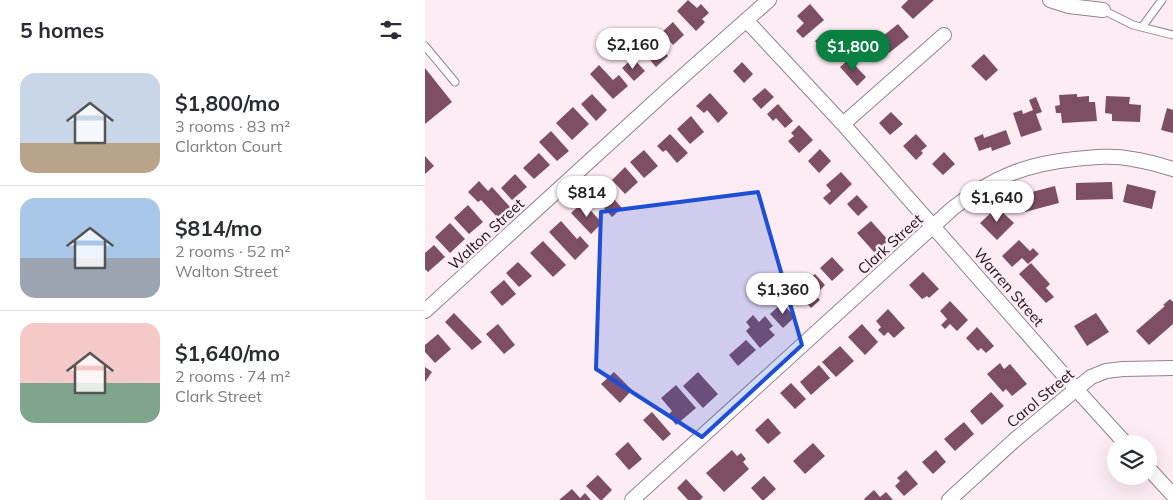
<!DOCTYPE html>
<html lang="en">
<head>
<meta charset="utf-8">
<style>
	body { margin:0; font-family:Mulish,sans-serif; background:#f2f2f3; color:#2b2b33; height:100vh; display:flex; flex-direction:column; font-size:19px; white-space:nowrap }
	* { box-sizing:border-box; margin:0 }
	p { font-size:16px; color:#7c7c81 }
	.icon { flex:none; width:28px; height:28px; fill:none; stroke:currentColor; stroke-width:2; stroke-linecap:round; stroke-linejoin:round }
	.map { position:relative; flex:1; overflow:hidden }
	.panel { display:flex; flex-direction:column; background:#fff; width:425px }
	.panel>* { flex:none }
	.fabs { position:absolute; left:682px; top:435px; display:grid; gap:10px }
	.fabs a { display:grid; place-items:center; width:50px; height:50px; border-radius:50%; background:#fff; box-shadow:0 5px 20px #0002; font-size:25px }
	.price { position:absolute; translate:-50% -42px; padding:0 11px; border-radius:18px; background:#fff; color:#222; font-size:16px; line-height:32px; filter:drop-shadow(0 1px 2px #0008) }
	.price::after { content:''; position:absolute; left:50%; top:30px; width:15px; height:11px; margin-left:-8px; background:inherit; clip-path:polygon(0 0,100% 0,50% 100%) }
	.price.active { background:#0b8043; color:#fff }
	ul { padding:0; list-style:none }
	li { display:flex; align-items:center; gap:15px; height:125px; padding:0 20px }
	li+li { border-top:1px solid #e1e1e2 }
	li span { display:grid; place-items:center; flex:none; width:140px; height:100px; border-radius:15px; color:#555 }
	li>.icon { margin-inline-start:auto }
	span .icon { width:60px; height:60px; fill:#fffc; stroke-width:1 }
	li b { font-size:21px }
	h2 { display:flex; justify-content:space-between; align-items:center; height:60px; padding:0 20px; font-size:21px }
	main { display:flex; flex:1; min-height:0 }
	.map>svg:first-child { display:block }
	.building { fill:#7d4e64 }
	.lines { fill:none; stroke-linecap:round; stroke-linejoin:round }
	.service-casing { stroke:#93838a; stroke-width:9 }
	.minor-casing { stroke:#93838a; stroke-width:16 }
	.service { stroke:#fff; stroke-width:7 }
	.minor { stroke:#fff; stroke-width:14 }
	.marked { fill:#1d4ed8; fill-opacity:0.2; stroke:#1d4ed8; stroke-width:4; stroke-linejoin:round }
	.labels { text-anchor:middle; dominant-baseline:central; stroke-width:5; stroke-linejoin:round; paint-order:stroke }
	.street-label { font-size:15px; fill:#1b1518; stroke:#fdecf3 }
</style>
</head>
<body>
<main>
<section class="panel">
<h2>5 homes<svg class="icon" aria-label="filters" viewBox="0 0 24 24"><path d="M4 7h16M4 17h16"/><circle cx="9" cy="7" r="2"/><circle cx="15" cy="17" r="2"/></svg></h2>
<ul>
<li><span style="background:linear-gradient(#c9d6e8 70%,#b9a48a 0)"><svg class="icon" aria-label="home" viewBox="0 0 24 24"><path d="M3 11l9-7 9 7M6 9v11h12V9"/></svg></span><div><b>$1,800/mo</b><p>3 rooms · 83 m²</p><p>Clarkton Court</p></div></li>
<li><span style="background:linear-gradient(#a9c7e8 60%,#9aa5b1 0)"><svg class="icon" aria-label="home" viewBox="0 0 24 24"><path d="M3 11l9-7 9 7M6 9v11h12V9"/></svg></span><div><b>$814/mo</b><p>2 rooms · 52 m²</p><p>Walton Street</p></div></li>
<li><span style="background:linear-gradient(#f6c9c9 60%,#7fa58c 0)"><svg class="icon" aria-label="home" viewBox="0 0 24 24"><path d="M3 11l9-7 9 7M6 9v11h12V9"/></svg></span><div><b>$1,640/mo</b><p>2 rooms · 74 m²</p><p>Clark Street</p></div></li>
</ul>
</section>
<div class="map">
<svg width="748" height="500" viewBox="0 0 748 500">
	<rect width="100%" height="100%" fill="#fdecf3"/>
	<path class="building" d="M263,0L272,8L276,4L284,13L277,19L280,22L271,31L252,11Z
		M483,0H509L488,19L476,7Z
		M385,4L399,20L378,38L371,31L379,23L372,16Z
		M248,22L259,35L248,45L237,32Z
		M473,24L484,37L464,53L453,40Z
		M400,32L412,45L402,55L390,41Z
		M232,44L243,56L231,67L220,54Z
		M559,54L573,70L561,81L546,66Z
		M208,58L220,71L209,81L197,68Z
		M424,59L441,77L432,86L415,67Z
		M317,62L328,74L319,83L308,71Z
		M174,65L188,80L194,75L203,86L188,99L165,74Z
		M0,68L27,102L0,124Z
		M340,88L349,97L336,109L327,99Z
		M285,93L303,113L293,123L282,110L279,113L271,106Z
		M167,94L182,110L171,121L156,104Z
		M652,94V97L664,96V102H670L672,121L637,123L636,113H631L630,106L635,105L634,95Z
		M681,96L705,97L704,104L716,105L715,122L687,121V114L680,113Z
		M611,97L617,112L611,114L617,130L596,137L588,113L597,110L598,114L608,110L604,100Z
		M353,104L368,121L360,128L351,118L348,121L342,114Z
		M148,107L164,124L147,140L131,123Z
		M742,108L748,110V133L736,130Z
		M466,112L478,124L465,135L454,123Z
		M266,116L279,132L265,144L252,129Z
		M374,125L388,140L374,153L363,141L369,136L366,133Z
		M581,130L586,144L567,151L566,147L554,151L549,138L558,134L559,138Z
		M126,131L144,151L132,161L114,142Z
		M245,134L263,153L252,163L241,150L238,152L232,146Z
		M491,134L502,146L496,151L498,153L491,160L478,146Z
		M395,149L406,161L394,173L383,161Z
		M219,150L233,166L219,178L205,162Z
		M519,152L530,164L518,175L507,164Z
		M114,153L125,165L109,179L98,168Z
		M0,156L9,166L0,174Z
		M200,167L213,182L200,194L187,180Z
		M416,172L427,184L405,205L398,198L406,191L401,185Z
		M90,174L102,187L87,200L76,188Z
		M54,181L63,191L67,187L85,207L73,218L56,200L53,202L43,192Z
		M687,182L688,199L651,200V183Z
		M702,184L731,191L727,209L698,202Z
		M630,186L634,203L600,212L595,195Z
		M180,189L197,208L187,217L170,198Z
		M432,195L443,207L433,216L422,204Z
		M158,202L177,223L166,234L146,213Z
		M43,205L58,222L44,234L29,218Z
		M572,207L589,223L572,240L555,223Z
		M136,221L152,239L155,236L164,246L150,260L124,232Z
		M446,221L464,241L450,253L432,233Z
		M25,223L40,239L25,253L10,237Z
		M594,240L605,251L608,248L614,254L603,264L597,258L587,267L577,256Z
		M118,241L141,265L128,277L105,253Z
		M9,245L20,257L3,272L0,269V253Z
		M407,257L419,270L407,281L395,268Z
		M93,262L107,276L94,287L81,273Z
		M606,263L625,284L621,288L629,297L621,303L594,274Z
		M498,272L514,289L504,298L502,296L497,299L484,285Z
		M390,274L400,285L390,295L395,300L386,308L371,291Z
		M79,280L91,294L77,306L65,292Z
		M745,299L748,302V324L724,345L711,331L740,306L738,305Z
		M525,301L543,320L532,331L525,324L520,329L516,325L522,319L515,311Z
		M357,303L370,317L358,328L345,314Z
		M463,309L480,328L469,338L463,332L459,336L453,330L456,327L451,321Z
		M29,313L57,342L47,350L20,322Z
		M671,313L684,332L662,346L649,326Z
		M328,315L334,322L340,316L348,326L344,329L350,335L335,348L321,331L325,327L321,322Z
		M73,324L90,345L79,354L61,334Z
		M437,324L453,342L440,355L423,337Z
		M552,327L569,346L561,353L556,348L553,351L541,338Z
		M13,334L26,349L10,363L0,352V345Z
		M321,340L331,350L313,366L304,355Z
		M415,346L429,361L411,377L397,362Z
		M575,363L579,369L585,364L602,384L587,396L581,389L578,392L562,374Z
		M394,365L405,378L386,395L375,382Z
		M0,367L7,372L0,382Z
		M189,372L207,390L195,403L176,384Z
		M273,372L293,394L278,408L258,386Z
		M366,383L381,399L370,409L355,393Z
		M251,385L271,408L251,425L243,415L247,411L236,398Z
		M566,392L579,406L557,425L545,411Z
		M227,412L246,434L238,441L218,420Z
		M343,418L356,433L343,444L330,430Z
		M539,422L549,434L530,451L519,439Z
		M203,442L217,459L204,470L190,454Z
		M388,443L400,456L380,474L368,461Z
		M307,450L312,456L316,453L321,459L318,462L324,469L299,492L281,473Z
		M511,450L521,462L508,474L497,462Z
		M481,470L493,484L479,496L470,486L475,481L472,478Z
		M173,475L187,490L177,500H175L161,486Z
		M339,476L351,489L339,500H337L326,488Z
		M261,479L278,497L275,500H263L252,488Z
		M147,489L155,498L160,493L166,500H134Z
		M449,490L455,497L461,492L468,500H440L439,499Z"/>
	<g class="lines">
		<defs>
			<path id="service" d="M678,10L708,25L748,35
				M717,27L737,0
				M0,46L30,82"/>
			<path id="minor" d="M625,0L644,6L678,10
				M321,20L418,124L651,389L701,444
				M418,124L519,35
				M0,311L248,85L344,0
				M724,469L748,495
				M207,500L528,208C567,178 600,164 650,159C669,157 689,155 707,159C721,161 735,165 748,169
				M524,500L592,438L666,377L681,371L698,369L748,368"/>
		</defs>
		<use href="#service" class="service-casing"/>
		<use href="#minor" class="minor-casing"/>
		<use href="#service" class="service"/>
		<use href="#minor" class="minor"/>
	</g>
	<path class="marked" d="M333,192L377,345L277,437L171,369L176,212Z"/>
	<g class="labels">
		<g class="street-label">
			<text transform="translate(61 234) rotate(-43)">Walton Street</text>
			<text transform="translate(465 244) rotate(-42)">Clark Street</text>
			<text transform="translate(584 287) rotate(49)">Warren Street</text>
			<text transform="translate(615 398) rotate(-40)">Carol Street</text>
		</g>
	</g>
</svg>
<div class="fabs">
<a><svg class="icon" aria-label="layers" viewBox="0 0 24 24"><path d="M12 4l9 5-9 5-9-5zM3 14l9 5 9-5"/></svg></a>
</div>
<b class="price" style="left:208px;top:70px">$2,160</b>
<b class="price active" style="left:428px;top:72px">$1,800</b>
<b class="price" style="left:162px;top:218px">$814</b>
<b class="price" style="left:572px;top:223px">$1,640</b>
<b class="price" style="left:358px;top:315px">$1,360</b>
</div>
</main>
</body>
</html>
